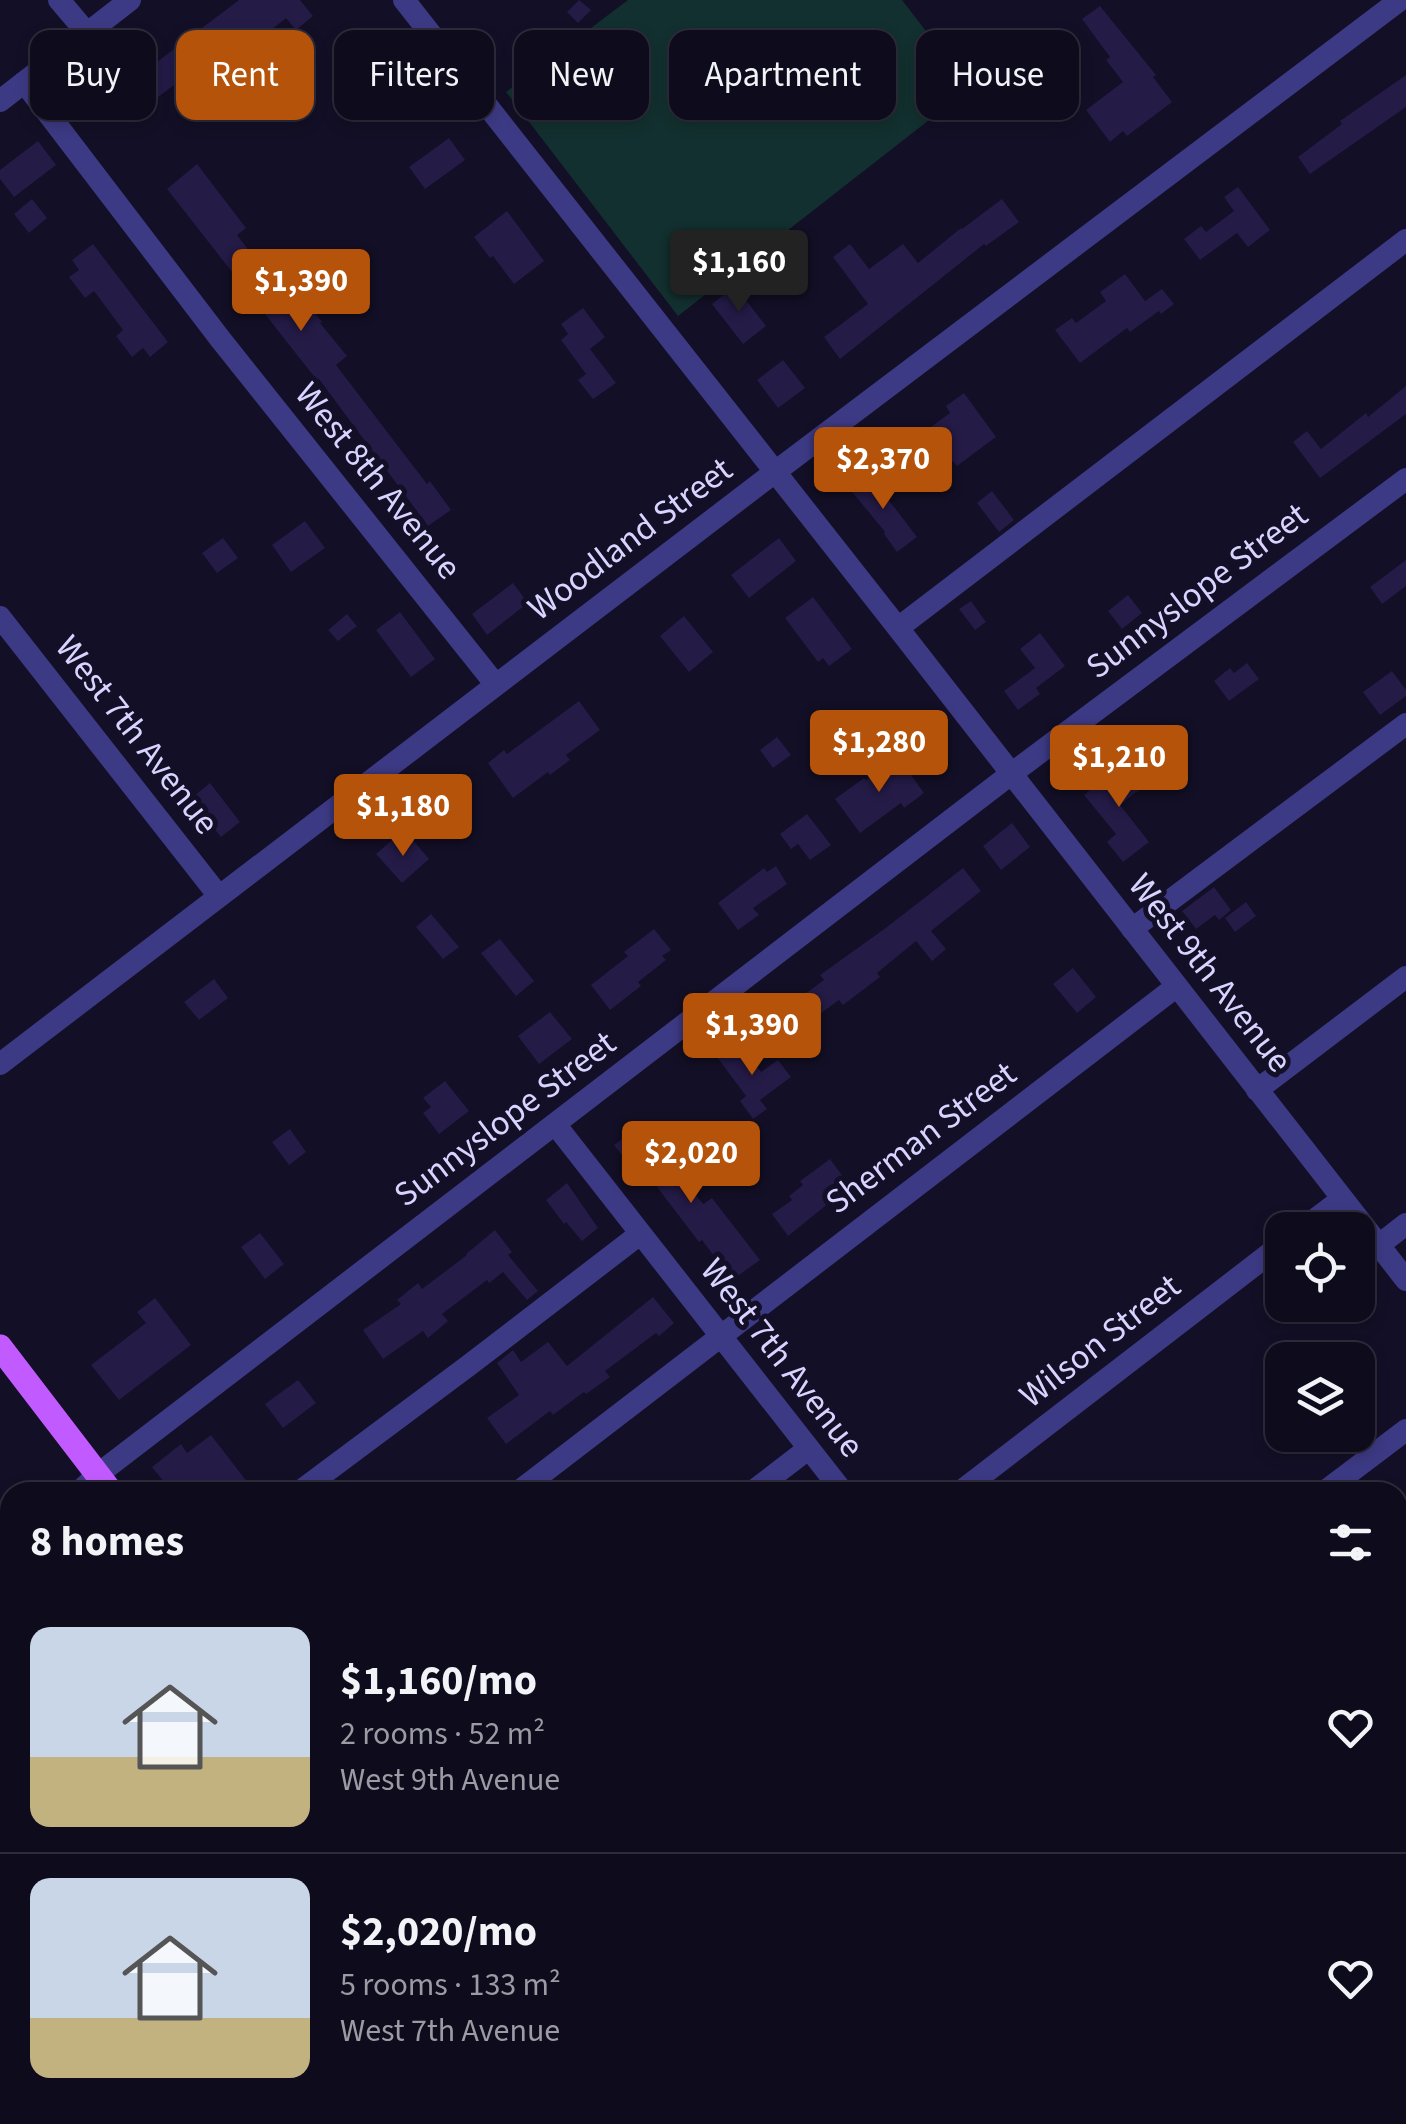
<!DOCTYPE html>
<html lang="en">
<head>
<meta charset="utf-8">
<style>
	body { margin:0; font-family:"Source Sans 3",sans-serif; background:#1c1929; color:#f1f3f6; height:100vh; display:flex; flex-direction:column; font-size:38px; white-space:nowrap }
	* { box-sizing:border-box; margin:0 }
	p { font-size:32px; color:#9b9ba3 }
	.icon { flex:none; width:55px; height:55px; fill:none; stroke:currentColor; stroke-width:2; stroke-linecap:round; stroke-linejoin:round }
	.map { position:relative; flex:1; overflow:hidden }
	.sheet { position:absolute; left:0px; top:1482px; width:1408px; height:642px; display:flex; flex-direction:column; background:#0e0b1c; border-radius:30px 30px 0 0; box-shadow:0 5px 15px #0003,0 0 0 2px #2e2b3b }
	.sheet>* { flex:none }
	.banner { position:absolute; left:30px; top:30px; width:1348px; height:90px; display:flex; gap:20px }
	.buttons { position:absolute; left:1265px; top:1212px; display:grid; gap:20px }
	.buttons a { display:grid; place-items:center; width:110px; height:110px; border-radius:20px; background:#0e0b1c; box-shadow:0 5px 15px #0003,0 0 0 2px #2e2b3b; font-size:50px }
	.price { position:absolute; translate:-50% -85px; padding:0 22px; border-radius:10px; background:#b45309; color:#fff; font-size:32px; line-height:65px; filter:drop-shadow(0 2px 5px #0008) }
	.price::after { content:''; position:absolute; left:50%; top:60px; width:30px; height:22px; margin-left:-15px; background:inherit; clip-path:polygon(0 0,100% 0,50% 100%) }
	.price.selected { background:#222; color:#fff }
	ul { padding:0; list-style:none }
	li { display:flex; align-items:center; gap:30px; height:250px; padding:0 30px }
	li+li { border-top:2px solid #2e2b3b }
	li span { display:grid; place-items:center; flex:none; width:280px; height:200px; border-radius:20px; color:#555 }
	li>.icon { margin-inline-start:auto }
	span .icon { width:120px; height:120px; fill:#fffc; stroke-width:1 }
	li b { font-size:42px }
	h2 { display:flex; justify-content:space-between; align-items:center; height:120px; padding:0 30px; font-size:42px }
	.tag { padding:0 35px; border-radius:20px; background:#0e0b1c; box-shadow:0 5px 15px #0003,0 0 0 2px #2e2b3b; font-size:35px; line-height:90px }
	.tag.selected { background:#b45309; color:#fff }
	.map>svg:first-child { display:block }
	.green { fill:#12302f }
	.building { fill:#241b47 }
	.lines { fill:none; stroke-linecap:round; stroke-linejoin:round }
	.minor { stroke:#3d3a85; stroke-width:22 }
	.major { stroke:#c25bff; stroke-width:25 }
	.labels { text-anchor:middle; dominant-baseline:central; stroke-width:10; stroke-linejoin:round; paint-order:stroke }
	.street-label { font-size:35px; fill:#d9d4ff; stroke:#130f26 }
</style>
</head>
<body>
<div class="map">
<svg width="1406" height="2124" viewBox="0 0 1406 2124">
	<rect width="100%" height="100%" fill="#130f26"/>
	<path class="green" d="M628,0H902L970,88L678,316L506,92Z"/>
	<path class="building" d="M239,0H300L313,16L296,30L286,18L252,45L255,49L201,88L190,73L137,113L120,90Z
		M579,0L591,10L578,23L567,12Z
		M1100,6L1156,75L1153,77L1172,102L1127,136L1123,131L1110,142L1086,110L1123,82L1106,60L1110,57L1082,19Z
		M367,34L396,68L398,66L414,88L382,112L338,58Z
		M1406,75V107L1310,174L1298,157L1342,124L1340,121Z
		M449,138L465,160L425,189L409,167Z
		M38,141L56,165L14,197L0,179V170Z
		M197,164L246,228L237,235L294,310L305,301L322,322L320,323L347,356L336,365L427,484L430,481L451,510L428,526L319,379L317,380L301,360L167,189Z
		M1238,187L1270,230L1248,247L1237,233L1200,260L1184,239L1201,226L1206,232L1234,211L1224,197Z
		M32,199L47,218L29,233L14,214Z
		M1002,199L1019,222L986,246L984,244L840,359L824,337L868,304L833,257L850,244L869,269L903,244L918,263L961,228L962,229Z
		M507,211L544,261L514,284L493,256L490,258L474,237Z
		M93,244L168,342L150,357L143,348L132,357L116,336L123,330L94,291L85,298L69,277L79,270L72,260Z
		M1125,274L1145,301L1162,289L1174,304L1161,314L1159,311L1130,332L1127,328L1080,363L1055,330L1072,318L1076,323L1106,301L1100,292Z
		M735,286L766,326L743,344L712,304Z
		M583,308L605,337L590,349L616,383L593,399L578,380L586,374L561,340L568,334L561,324Z
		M783,360L805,388L778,408L757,380Z
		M1406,386V414L1320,478L1293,442L1307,431L1321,449L1366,413L1368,417Z
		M964,393L996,437L957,466L949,457L929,471L909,443L950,413L946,406Z
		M868,473L917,537L897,552L884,534L885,532L849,488Z
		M992,491L1014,520L999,532L977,503Z
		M305,521L325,548L291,572L272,545Z
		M223,538L238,558L217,573L202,553Z
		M779,538L796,561L749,598L731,575Z
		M1406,560V586L1382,604L1370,587Z
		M513,583L528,603L487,635L472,614Z
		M1128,595L1142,613L1122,629L1108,611Z
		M813,597L852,649L829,666L823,658L818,662L785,618Z
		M971,601L986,622L975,630L959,609Z
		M400,612L435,659L411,677L376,630Z
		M347,614L357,626L338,641L328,630Z
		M684,616L713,652L689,672L660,636Z
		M1040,633L1065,666L1036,688L1040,694L1018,710L1004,691L1035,668L1020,649Z
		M1247,663L1259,679L1229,701L1214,681L1230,668L1234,673Z
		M1392,671L1406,690V696L1380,715L1363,692Z
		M579,701L600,730L566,755L570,760L550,775L548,772L513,798L488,763L504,750L507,754Z
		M1165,724L1186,751L1170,764L1149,737Z
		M777,737L791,755L773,768L760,750Z
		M898,757L924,793L904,808L901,803L860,833L835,799L864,778L866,780Z
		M1125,762L1144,786L1120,805L1149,842L1123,862L1107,842L1116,834L1084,795Z
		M210,783L240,822L221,837L213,827L208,832L192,811L200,804L194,796Z
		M807,814L831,845L810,860L798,844L791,849L780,834Z
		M1012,823L1030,847L1001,870L983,846Z
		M412,839L429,859L402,883L376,854L392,840L399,850Z
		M776,866L787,884L753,908L759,915L738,930L718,903L764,868L767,872Z
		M963,868L981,891L931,931L946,949L932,961L916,941L877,973L880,977L843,1005L839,1000L809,1022L794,1002L824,980L820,975L887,927Z
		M1214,887L1231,910L1219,920L1215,915L1196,929L1182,911Z
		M1246,902L1256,916L1235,932L1225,918Z
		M431,914L459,947L443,959L416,927Z
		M654,929L671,950L662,956L666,960L638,982L641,986L610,1010L591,985L628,956L624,952Z
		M500,939L534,981L516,996L481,953Z
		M1073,968L1096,997L1077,1013L1053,984Z
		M214,979L228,998L199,1020L184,1002Z
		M550,1012L572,1039L539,1064L518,1036Z
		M739,1041L761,1072L778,1060L791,1077L760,1100L767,1109L753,1119L740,1101L746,1096L717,1057Z
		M445,1081L469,1111L439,1134L423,1113L431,1107L423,1098Z
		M640,1126L672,1170L674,1168L703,1204L712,1198L760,1260L732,1280L702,1240L699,1242L638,1162L631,1167L614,1145Z
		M290,1129L306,1152L289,1165L272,1142Z
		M830,1159L850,1186L788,1236L772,1214L792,1200L789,1196L803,1185L800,1181Z
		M567,1183L598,1228L582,1241L566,1222L564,1224L546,1200Z
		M495,1230L512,1252L508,1255L538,1291L527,1300L503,1272L489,1283L487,1280L442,1314L448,1321L428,1338L423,1331L383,1359L363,1330L401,1304L397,1300L418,1283L422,1289L467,1255L466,1254Z
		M260,1233L284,1264L265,1279L241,1247Z
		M653,1297L674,1323L659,1336L656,1333L605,1371L610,1377L586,1394L584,1392L553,1415L550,1411L506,1444L487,1418L519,1395L497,1363L513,1350L521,1362L548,1342L567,1366Z
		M155,1298L191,1345L119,1400L91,1365L146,1323L137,1312Z
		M298,1380L316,1403L283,1428L265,1404Z
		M211,1435L255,1492H172L152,1467L181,1444L187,1453Z"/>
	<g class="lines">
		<path class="minor" d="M59,0L87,33
			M404,0L898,628L1406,1280
			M24,82L221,340L496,685
			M0,101L130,0
			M0,617L218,895
			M898,628L1406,240
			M1132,929L1406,724
			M0,1064L775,472L1400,0
			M1257,1090L1406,977
			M555,1124L843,1492
			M1301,1230L1342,1199
			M1379,1245L1406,1224
			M79,1492L97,1475L1011,774L1406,479
			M299,1492L468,1366L640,1234
			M518,1492L1177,986
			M752,1492L808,1449
			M960,1492L1282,1244
			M1324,1492L1406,1430
			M0,1554L10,1546
			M1398,1682L1406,1675
			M0,1722L10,1714
			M0,1900L10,1892
			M1398,1938L1406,1931
			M0,2073L10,2065
			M216,2115L223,2124
			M1325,2115L1332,2124
			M161,2124L173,2115
			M411,2124L422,2115
			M834,2124L845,2115
			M1185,2124L1197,2115
			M1378,2124L1391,2115"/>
		<path class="major" d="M0,1347L111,1492
			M595,2115L602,2124"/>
	</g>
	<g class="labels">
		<g class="street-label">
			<text transform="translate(378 481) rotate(51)">West 8th Avenue</text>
			<text transform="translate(630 539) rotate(-37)">Woodland Street</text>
			<text transform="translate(1197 591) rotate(-37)">Sunnyslope Street</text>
			<text transform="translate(137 735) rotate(52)">West 7th Avenue</text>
			<text transform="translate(1210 973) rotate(52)">West 9th Avenue</text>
			<text transform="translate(505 1119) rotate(-37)">Sunnyslope Street</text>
			<text transform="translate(921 1138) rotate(-37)">Sherman Street</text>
			<text transform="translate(1100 1341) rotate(-38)">Wilson Street</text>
			<text transform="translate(782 1358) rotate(52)">West 7th Avenue</text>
		</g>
	</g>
</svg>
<div class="buttons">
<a><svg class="icon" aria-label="locate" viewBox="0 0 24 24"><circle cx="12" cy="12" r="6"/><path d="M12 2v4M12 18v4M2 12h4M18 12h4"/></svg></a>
<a><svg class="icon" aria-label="layers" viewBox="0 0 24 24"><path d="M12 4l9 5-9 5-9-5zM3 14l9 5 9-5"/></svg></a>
</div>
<b class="price selected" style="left:739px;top:315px">$1,160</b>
<b class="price" style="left:301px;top:334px">$1,390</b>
<b class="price" style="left:883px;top:512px">$2,370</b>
<b class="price" style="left:879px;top:795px">$1,280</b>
<b class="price" style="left:1119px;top:810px">$1,210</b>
<b class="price" style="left:403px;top:859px">$1,180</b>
<b class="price" style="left:752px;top:1078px">$1,390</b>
<b class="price" style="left:691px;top:1206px">$2,020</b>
<div class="banner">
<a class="tag">Buy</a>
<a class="tag selected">Rent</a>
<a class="tag">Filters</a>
<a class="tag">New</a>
<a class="tag">Apartment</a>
<a class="tag">House</a>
</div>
<section class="sheet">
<h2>8 homes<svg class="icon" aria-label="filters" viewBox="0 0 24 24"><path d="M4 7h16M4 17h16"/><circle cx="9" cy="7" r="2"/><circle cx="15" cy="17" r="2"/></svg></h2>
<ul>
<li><span style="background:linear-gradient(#c9d6e8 65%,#c2b280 0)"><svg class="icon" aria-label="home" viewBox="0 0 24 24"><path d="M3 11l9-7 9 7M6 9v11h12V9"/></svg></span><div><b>$1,160/mo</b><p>2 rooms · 52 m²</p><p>West 9th Avenue</p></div><svg class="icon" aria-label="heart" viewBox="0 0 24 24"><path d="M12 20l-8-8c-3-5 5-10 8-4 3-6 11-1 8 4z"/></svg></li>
<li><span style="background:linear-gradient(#c9d6e8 70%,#c2b280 0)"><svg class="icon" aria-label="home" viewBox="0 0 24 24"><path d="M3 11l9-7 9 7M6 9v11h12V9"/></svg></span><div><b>$2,020/mo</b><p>5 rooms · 133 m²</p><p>West 7th Avenue</p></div><svg class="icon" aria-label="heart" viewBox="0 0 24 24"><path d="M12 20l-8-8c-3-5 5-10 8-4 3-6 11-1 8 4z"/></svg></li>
</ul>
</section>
</div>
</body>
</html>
